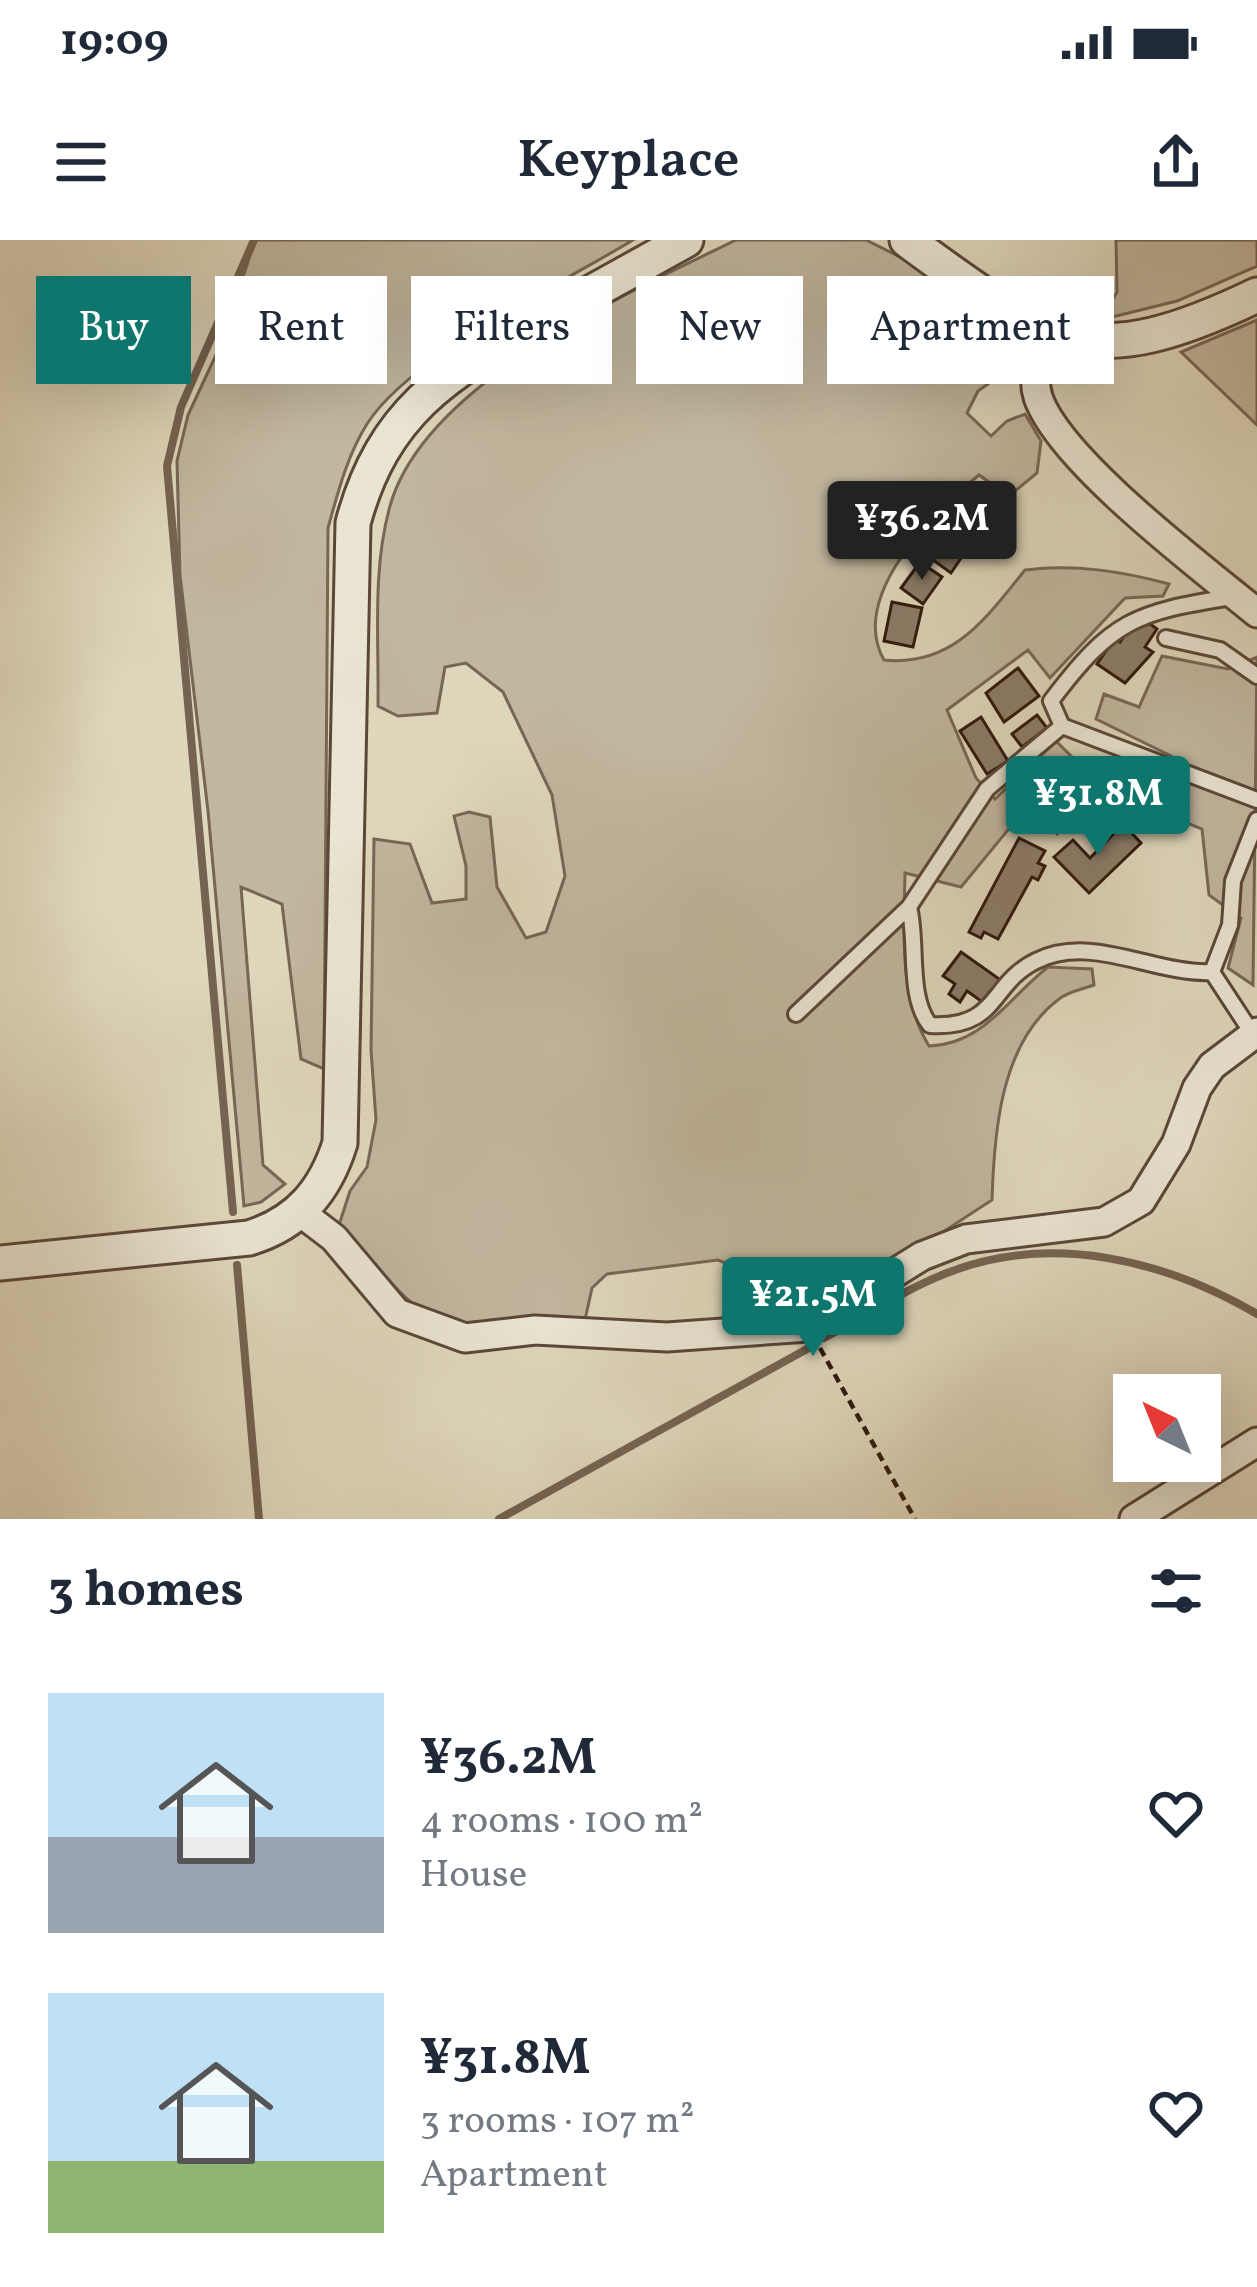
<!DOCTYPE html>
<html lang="en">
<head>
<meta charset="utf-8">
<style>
	body { margin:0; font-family:Vollkorn,serif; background:#f2f2f3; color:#1f2937; height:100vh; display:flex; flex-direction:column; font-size:45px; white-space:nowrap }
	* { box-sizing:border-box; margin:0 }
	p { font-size:39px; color:#747a83 }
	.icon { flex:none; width:66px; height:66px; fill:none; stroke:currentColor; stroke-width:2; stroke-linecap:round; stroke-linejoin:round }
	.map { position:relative; height:1279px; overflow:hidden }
	.panel { display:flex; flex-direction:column; background:#fff; flex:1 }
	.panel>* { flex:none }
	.top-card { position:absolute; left:36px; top:36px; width:1185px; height:108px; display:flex; gap:24px }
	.needle { width:78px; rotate:317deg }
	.fabs { position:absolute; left:1113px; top:1134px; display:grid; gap:24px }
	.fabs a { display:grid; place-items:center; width:108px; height:108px; border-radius:0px; background:#fff; box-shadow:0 12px 48px #0002; font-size:60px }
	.price { position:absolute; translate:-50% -102px; padding:0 27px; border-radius:12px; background:#0f766e; color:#fff; font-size:39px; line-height:78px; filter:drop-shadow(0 3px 6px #0008) }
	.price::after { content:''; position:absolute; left:50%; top:72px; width:36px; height:27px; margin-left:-18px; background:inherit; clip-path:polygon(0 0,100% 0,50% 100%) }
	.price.on { background:#222; color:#fff }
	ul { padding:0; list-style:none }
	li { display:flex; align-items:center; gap:36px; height:300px; padding:0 48px }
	li span { display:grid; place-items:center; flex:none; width:336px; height:240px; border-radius:0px; color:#555 }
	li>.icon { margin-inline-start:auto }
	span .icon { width:144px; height:144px; fill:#fffc; stroke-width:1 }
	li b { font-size:51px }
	h2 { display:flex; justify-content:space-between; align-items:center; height:144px; padding:0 48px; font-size:51px }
	.pill { padding:0 42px; border-radius:0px; background:#fff; box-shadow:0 12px 48px #0002; font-size:42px; line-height:108px }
	.pill.on { background:#0f766e; color:#fff }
	.status { display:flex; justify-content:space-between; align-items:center; height:84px; padding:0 60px; background:#fff; direction:ltr }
	.status svg { height:33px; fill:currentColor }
	header { display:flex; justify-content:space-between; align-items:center; height:156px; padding:0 48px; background:#fff; font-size:54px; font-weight:600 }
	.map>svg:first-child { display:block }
	.green { fill:#c1b69e; stroke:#786655; stroke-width:3 }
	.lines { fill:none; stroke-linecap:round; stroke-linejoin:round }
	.stream { stroke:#756352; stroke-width:8 }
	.building { fill:#8b7b68; stroke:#2f170c; stroke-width:3 }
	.service-casing { stroke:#5b4738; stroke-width:20 }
	.minor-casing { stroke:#5b4738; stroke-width:33 }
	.tertiary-casing { stroke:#5b4738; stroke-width:39 }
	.path { stroke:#2f170c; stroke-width:4.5; stroke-dasharray:9 6; stroke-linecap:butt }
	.service { stroke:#eae5d3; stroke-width:14 }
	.minor { stroke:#eae5d3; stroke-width:27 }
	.tertiary { stroke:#eae5d3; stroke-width:33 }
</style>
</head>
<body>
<div class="status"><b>19:09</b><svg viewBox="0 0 49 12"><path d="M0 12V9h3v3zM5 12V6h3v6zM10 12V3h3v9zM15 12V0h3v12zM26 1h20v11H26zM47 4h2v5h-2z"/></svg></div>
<header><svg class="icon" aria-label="menu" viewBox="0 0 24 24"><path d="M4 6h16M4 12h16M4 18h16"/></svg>Keyplace<svg class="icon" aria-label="share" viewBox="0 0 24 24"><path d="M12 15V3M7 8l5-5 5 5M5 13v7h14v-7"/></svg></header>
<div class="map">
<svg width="1257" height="1279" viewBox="0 0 1257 1279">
	<rect width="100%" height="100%" fill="#dfd7bc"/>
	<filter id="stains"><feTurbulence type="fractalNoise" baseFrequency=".00167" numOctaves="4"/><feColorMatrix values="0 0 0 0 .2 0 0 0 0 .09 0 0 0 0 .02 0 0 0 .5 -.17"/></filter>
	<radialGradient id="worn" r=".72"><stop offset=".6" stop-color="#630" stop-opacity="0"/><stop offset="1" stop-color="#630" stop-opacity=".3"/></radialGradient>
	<path class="green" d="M255,0H633C561,44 410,116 367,184C347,216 338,252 328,288L324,829L301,819L282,664L241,647L263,925L285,944L261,962L244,966L208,571L180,335L177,221L188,175L222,102Z
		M736,0H866L916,25L1030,114L978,151L967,173L991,196L1007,181L1025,174L1041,201L1037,233L1009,256L979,235C934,272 848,356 884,420C953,427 986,378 1025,330C1075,324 1121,331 1169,344L1163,356L1125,358L1050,438L1028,410L947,470L976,538L995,559L1056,501L1078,523L1103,567L1057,594L1046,578L1012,585L961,647L905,633C904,691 898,755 929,806C984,804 1008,758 1048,727L1092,729L1094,745C1083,749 1067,752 1059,759C1000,803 994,894 992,960L854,1050L804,1067L774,1043L718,1020L607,1034L592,1048L585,1080C554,1073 534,1082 503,1086C414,1099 393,1036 339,985L350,951L367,927L376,880L371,810L374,599L410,604L432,663L466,659V626L454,576L469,572L490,577L497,647L526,698L546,692L565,636L552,555L503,452L466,423L445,427L437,473L398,476L378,466C379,400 372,330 390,266C424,143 628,53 736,0Z
		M1116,0H1257V26L1177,61L1100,80L1117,52Z
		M1257,80V185L1181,112Z
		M1162,416L1228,429L1257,417L1253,745L1228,728L1241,678L1209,655L1202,589L1150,568L1171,516L1096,479L1104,454L1139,467Z"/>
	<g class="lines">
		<path class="stream" d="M233,972L167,226L181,167L254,0
			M237,1025L259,1279
			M824,1098C864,1077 905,1049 947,1033C1051,992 1165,1020 1257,1074
			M499,1279L807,1109"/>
	</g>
	<path class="building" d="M951,279L976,296L951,333L926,315Z
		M920,322L942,337L923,364L901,348Z
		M892,362L922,368L913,407L884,401Z
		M1150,384L1157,389L1145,407L1153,412L1125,443L1097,424L1115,398L1120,402L1129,389Z
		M1018,428L1039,456L1004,482L986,453Z
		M1037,475L1047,488L1022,507L1012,494Z
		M981,477L1008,521L987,534L960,491Z
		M1123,584L1141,603L1089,653L1054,617L1073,600L1090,618Z
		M1019,598L1045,611L1038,623L1045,626L1038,640L1032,637L998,699L984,692L981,698L969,692Z
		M961,712L1002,741L985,764L967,751L960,762L949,754L955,744L943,736Z"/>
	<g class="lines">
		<defs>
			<path id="service" d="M1232,357C1135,372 1112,380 1051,461L1062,486L1257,560
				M1166,398L1220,410L1257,436
				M909,667C918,701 907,757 930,785C999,789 989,744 1036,721C1092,693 1154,735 1212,732
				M796,774L909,667L987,549L1062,486
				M1252,793L1212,732L1230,685L1233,641L1257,580"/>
			<path id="minor" d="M1049,95C1040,115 1031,135 1038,157C1059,220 1202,328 1257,373
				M300,972L334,998L397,1073L465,1098L535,1090L667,1097L808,1087L922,1016L966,999L1104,982L1141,961L1176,904L1197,848L1212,826L1257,792
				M1134,1279L1257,1202"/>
			<path id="tertiary" d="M907,0C1049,104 1088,136 1257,55
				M0,1023L249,998C298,983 325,951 340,903L353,283C383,172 445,134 540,81C589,54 637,27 686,0"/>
		</defs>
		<use href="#service" class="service-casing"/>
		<use href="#minor" class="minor-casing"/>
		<use href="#tertiary" class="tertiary-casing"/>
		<path class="path" d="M820,1108L915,1279"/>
		<use href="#service" class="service"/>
		<use href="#minor" class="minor"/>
		<use href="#tertiary" class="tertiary"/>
	</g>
	<rect width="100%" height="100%" filter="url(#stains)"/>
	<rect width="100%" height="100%" fill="url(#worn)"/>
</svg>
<div class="fabs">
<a><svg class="needle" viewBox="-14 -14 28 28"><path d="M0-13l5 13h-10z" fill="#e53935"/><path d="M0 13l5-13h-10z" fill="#747a83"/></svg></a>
</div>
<b class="price on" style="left:922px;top:343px">¥36.2M</b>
<b class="price" style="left:1098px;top:618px">¥31.8M</b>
<b class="price" style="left:813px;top:1119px">¥21.5M</b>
<div class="top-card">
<a class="pill on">Buy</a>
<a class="pill">Rent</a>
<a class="pill">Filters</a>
<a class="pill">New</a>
<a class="pill">Apartment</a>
</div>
</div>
<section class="panel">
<h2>3 homes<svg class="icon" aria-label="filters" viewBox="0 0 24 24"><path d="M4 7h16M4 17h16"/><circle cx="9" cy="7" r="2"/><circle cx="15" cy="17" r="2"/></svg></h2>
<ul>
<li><span style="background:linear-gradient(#bfe0f5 60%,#9aa5b1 0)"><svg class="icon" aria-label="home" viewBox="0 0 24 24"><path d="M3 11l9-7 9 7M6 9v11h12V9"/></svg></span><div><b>¥36.2M</b><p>4 rooms · 100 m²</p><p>House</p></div><svg class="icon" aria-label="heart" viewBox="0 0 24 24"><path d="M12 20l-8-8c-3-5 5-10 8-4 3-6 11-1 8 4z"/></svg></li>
<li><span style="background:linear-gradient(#bfe0f5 70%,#8fb573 0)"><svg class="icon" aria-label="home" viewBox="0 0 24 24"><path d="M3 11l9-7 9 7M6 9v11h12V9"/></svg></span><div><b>¥31.8M</b><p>3 rooms · 107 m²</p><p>Apartment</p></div><svg class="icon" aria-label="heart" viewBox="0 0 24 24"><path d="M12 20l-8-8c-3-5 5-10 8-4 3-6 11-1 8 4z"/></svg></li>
</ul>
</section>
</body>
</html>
